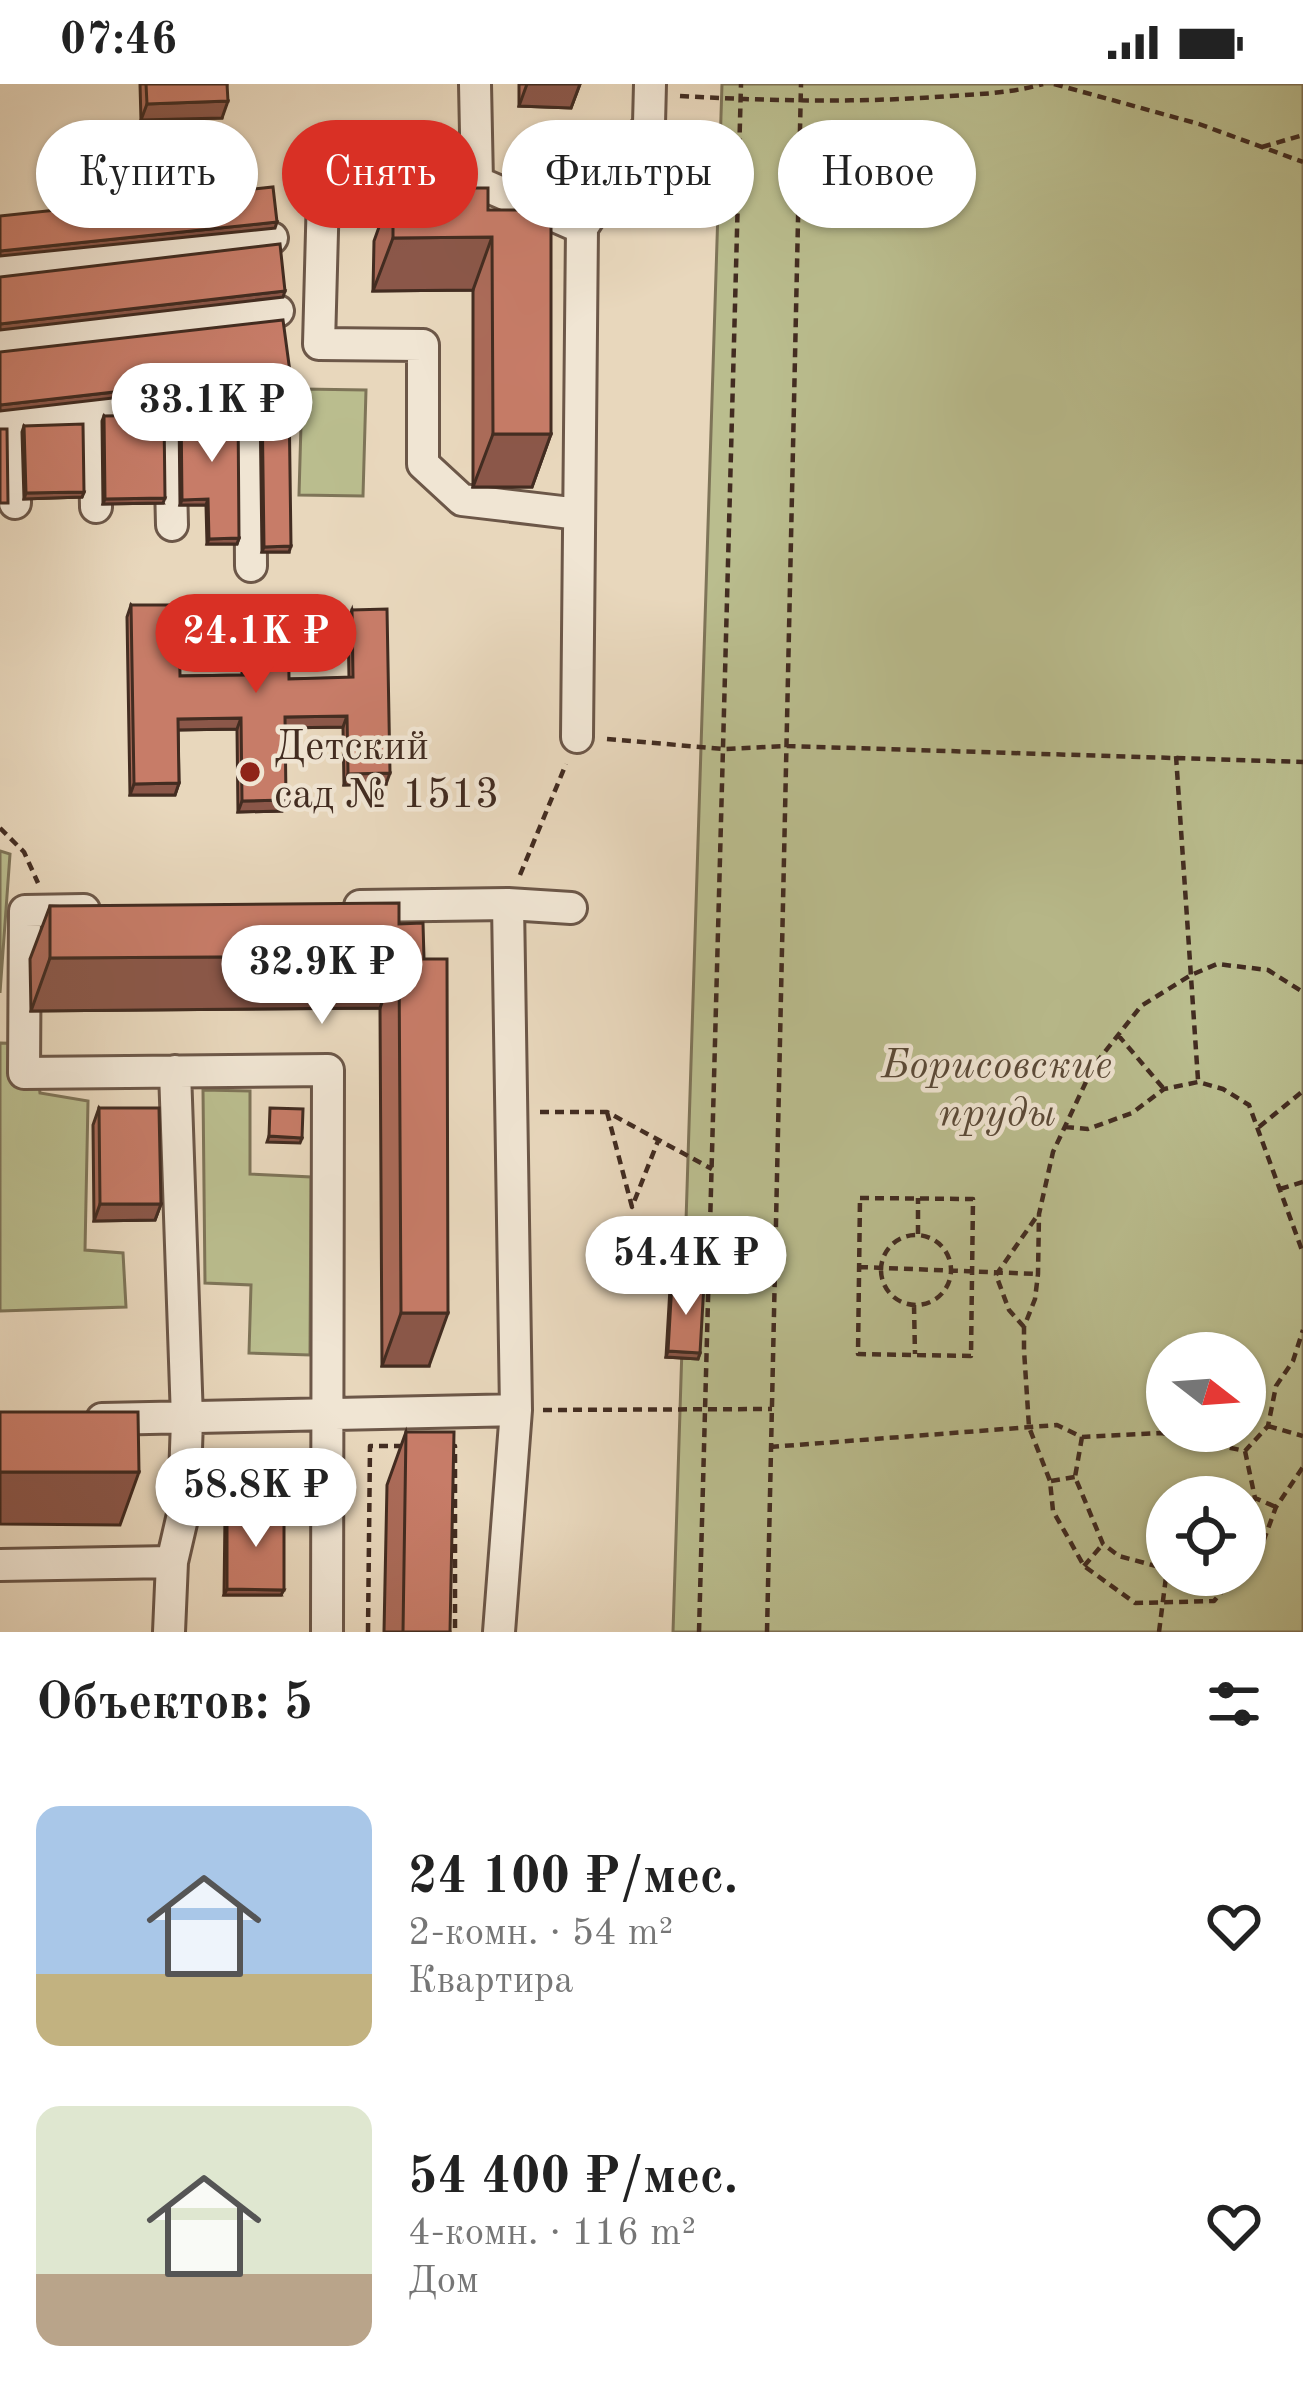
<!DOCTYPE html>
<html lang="ru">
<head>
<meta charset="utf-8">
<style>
	body { margin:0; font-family:"Old Standard TT",serif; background:#f2f2f2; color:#222; height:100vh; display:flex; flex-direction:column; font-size:45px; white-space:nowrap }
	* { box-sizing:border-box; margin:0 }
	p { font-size:39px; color:#767676 }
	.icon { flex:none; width:66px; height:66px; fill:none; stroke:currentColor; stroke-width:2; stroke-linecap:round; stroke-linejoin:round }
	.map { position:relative; height:1548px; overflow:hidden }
	.sheet { display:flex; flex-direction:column; background:#fff; flex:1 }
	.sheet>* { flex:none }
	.top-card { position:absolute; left:36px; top:36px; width:1233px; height:108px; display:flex; gap:24px }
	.needle { width:78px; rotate:107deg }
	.controls { position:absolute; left:1146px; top:1248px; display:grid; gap:24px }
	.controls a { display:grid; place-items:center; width:120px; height:120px; border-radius:50%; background:#fff; box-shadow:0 3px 9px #0004; font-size:60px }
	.price { position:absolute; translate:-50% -102px; padding:0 27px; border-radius:42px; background:#fff; color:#222; font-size:39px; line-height:78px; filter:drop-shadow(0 3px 6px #0008) }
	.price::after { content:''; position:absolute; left:50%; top:72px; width:36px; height:27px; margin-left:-18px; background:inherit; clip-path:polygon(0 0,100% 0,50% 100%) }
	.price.active { background:#d93025; color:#fff }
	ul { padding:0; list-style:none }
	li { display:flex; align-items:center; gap:36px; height:300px; padding:0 36px }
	li span { display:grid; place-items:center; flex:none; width:336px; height:240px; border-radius:24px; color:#555 }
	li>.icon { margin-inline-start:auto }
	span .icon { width:144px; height:144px; fill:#fffc; stroke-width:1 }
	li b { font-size:51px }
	h2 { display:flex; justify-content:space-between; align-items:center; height:144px; padding:0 36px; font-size:51px }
	.chip { padding:0 42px; border-radius:54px; background:#fff; box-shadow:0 3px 9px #0004; font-size:42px; line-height:108px }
	.chip.active { background:#d93025; color:#fff }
	.status { display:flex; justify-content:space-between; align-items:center; height:84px; padding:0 60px; background:#fff; direction:ltr }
	.status svg { height:33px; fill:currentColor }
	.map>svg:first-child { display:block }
	.green { fill:#babd8e; stroke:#7e7458; stroke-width:3; fill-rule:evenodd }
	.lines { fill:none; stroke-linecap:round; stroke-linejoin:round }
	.minor-casing { stroke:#6c5748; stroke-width:36 }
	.path { stroke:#422c21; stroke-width:4.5; stroke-dasharray:9 6; stroke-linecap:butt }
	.minor { stroke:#f0e5d3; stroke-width:30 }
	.wall { fill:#ab6b59; stroke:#422c21; stroke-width:3 }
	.shaded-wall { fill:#8b5749; stroke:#422c21; stroke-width:3 }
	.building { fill:#c77c68; stroke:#422c21; stroke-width:3 }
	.poi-dot { fill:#8f2418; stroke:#f0e5d3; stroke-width:4.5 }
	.labels { text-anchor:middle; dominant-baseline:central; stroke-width:9; stroke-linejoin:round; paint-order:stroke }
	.poi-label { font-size:42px; fill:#422c21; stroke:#f0e5d3; text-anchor:start }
	.park-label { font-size:42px; font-style:italic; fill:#5a4937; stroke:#f0e5d3 }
</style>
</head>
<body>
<div class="status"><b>07:46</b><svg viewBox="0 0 49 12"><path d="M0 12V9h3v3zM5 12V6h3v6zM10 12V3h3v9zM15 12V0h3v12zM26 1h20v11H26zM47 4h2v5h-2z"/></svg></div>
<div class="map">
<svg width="1303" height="1548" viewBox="0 0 1303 1548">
	<rect width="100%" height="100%" fill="#e8d7bc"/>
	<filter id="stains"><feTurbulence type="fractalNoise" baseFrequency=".00167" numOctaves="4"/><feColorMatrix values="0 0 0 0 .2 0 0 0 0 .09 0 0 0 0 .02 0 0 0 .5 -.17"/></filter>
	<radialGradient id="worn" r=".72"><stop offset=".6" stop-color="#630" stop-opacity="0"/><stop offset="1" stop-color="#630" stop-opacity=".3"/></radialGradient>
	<path class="green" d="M722,0H1303V1548H673ZM1167,1269H1245V1347H1167ZM1167,1413H1245V1491H1167Z
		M302,305L366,306L363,412L299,411Z
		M0,767L10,770L0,909Z
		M0,959L34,960L40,1009L88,1017L85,1166L123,1169L126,1223L0,1227Z
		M203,1006L250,1007V1090L311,1093L310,1271L249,1269L251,1201L205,1199Z"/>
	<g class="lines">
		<defs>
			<path id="minor" d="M475,0L477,98L582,144
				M477,98L323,110L319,260L423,261V380L462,416L579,430
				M0,186L272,154
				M0,261L278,227
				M250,309L251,482
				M169,318L172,441
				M94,327L96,423
				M14,336L15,419
				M0,338L280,305
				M577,653L582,144L649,40L650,0
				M508,820L571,824
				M360,822L508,820L516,1326L499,1548
				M84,826L25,827L24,989L328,986L327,1548
				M102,1335L516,1326
				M0,1481L172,1478
				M169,1548L172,1478L184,1426L187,1335L175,987"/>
		</defs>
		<use href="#minor" class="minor-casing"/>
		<path class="path" d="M1054,0L1199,40L1303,78
			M680,12C771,17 860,19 950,12C982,10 1012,9 1043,0
			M1262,63L1303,51
			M607,655L724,665L787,662L1303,678
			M1176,672L1198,996
			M0,744L24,768L38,799
			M520,791L566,680
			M1118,951L1164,1005
			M540,1028H607L712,1085
			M607,1028L632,1123L658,1057
			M1065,1043L1088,1045L1132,1029L1164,1005L1198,998L1223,1005L1249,1021L1303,1169
			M1259,1043L1303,1007
			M1280,1105L1303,1098
			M860,1114L973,1115L971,1272L858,1270Z
			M918,1150V1114
			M881 1186a35 35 0 1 1 70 0a35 35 0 1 1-70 0Z
			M859,1183L1038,1190
			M914,1221L915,1270
			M1024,1243L1009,1226L996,1191L1037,1132
			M543,1326L772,1325
			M1268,1342L1303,1352
			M1082,1353L1075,1393L1103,1460L1119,1472L1167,1485
			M448,1362H455V1548
			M770,1363L1057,1341L1082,1353L1162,1349L1245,1367L1268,1342L1276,1302L1293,1277L1303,1246
			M1245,1367L1255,1414L1276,1423
			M1051,1397L1075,1393
			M1245,1430L1255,1414
			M1245,1481L1262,1461L1276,1423L1303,1383
			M1084,1482L1103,1460
			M1236,1491L1214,1517L1135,1519L1084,1482L1053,1427L1050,1397L1029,1343L1024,1266V1243L1035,1215L1038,1190L1039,1130L1053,1068L1093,983L1141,922L1191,891L1217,880L1268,886L1303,908
			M368,1548L370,1362H407
			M699,1548L741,0
			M767,1548L801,0
			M1159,1548L1167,1485"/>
		<use href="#minor" class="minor"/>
	</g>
	<path class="wall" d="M140,0H227L222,34L141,36Z
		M519,0H580L571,24L519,22Z
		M393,104L488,126L551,350L532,403H473V206L373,207L374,157Z
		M262,313L289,468H262L260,319Z
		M181,323L239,454L237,460H207L206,421H180L179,329Z
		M104,332L163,419L103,420L102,337Z
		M24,342L84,408L82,413L24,415L22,348Z
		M245,514L289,595L349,594L348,537L352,526L386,700L344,701L343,643L285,644L282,727L238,728L237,645L178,646L179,699L175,711H130L127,533L131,521L180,592L242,591L241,525Z
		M50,822L399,840L429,1282H382L380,924L31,927L30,875Z
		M99,1024L161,1120L155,1136L94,1137L93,1041Z
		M672,1198L700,1269L698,1275L666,1273L670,1204Z
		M406,1348L450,1548H384L387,1401Z
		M227,1427L281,1511H224L225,1432Z"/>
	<path class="shaded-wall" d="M527,0H580L571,24L519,22Z
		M228,17L222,34L141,36L147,20Z
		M277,138L275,144L0,172V167Z
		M492,153L473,206L373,207L393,154Z
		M285,207L283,213L0,246V240Z
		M290,288L287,294L0,327V321Z
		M493,350H551L532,403H473Z
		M84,408L82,413L24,415L26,409Z
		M165,414L163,419L103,420L105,415Z
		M208,415L206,421H180L182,416Z
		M239,454L237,460H207L209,455Z
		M291,462L289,468H262L264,463Z
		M347,632L343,643L280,644L285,633Z
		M241,634L237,645L174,646L178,635Z
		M390,689L386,700L344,701L348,690Z
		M179,699L175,711H130L134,700Z
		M286,716L282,727L238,728L242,717Z
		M399,872L380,924L31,927L50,874Z
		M269,1052L302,1054L300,1059L267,1058Z
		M100,1120H161L155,1136L94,1137Z
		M401,1229H448L429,1282H382Z
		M668,1267L700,1269L698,1275L666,1273Z
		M0,1388H139L120,1441L0,1440Z
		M227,1505L284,1506L281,1511H224Z"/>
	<path class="building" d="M146,0H227L228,17L147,20Z
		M273,103L277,138L0,167V132Z
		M393,104H488V126H551V350H493L492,153L393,154Z
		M280,160L285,207L0,240V193Z
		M283,236L290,288L0,321V268Z
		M262,313H289L291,462L264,463Z
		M238,322L239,454L209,455L208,415L182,416L181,323Z
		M164,331L165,414L105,415L104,332Z
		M83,340L84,408L26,409L24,342Z
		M0,345H7L8,419H0Z
		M288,513L289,595L353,593L352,526L387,525L390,689L348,690L347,632L285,633L286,716L242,717L241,634L178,635L179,699L134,700L131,521H179L180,592L246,591L245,514Z
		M399,819V840L423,839L424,875H447L448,1229H401L399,872L50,874V822Z
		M99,1024H159L161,1120H100Z
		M270,1024L303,1025L302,1054L269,1052Z
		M672,1198L704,1200L700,1269L668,1267Z
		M0,1328H138L139,1388H0Z
		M406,1348H454L450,1548H403Z
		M227,1427H284V1506L227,1505Z"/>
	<circle class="poi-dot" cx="250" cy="688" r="12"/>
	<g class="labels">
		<g class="poi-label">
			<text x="274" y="664">Детский<tspan x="274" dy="48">сад № 1513</tspan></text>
		</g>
		<g class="park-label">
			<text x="997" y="983">Борисовские<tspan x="997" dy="48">пруды</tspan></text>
		</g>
	</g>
	<rect width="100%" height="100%" filter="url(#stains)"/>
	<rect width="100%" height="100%" fill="url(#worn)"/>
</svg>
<div class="controls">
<a><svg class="needle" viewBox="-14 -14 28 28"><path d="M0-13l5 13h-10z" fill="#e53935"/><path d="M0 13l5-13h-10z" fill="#767676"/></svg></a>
<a><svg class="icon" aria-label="locate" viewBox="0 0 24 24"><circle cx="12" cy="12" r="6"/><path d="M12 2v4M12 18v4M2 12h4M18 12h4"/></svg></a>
</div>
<b class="price" style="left:212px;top:381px">33.1K ₽</b>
<b class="price active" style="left:256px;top:612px">24.1K ₽</b>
<b class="price" style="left:322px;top:943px">32.9K ₽</b>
<b class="price" style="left:686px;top:1234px">54.4K ₽</b>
<b class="price" style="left:256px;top:1466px">58.8K ₽</b>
<div class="top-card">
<a class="chip">Купить</a>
<a class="chip active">Снять</a>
<a class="chip">Фильтры</a>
<a class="chip">Новое</a>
</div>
</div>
<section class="sheet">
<h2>Объектов: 5<svg class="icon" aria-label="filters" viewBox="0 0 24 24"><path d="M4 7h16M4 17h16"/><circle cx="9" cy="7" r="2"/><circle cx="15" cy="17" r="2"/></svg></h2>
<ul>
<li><span style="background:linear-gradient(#a9c7e8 70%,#c2b280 0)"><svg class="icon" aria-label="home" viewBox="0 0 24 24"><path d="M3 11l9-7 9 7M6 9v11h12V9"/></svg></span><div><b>24 100 ₽/мес.</b><p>2-комн. · 54 m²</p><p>Квартира</p></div><svg class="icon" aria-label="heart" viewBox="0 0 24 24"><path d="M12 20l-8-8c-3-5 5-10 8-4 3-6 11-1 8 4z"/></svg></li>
<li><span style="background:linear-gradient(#dfe7d0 70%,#b9a48a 0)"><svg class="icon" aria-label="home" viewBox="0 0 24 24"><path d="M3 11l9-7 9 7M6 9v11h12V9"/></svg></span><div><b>54 400 ₽/мес.</b><p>4-комн. · 116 m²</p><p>Дом</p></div><svg class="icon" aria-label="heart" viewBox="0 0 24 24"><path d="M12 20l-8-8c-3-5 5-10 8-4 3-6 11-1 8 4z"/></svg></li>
</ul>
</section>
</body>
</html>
